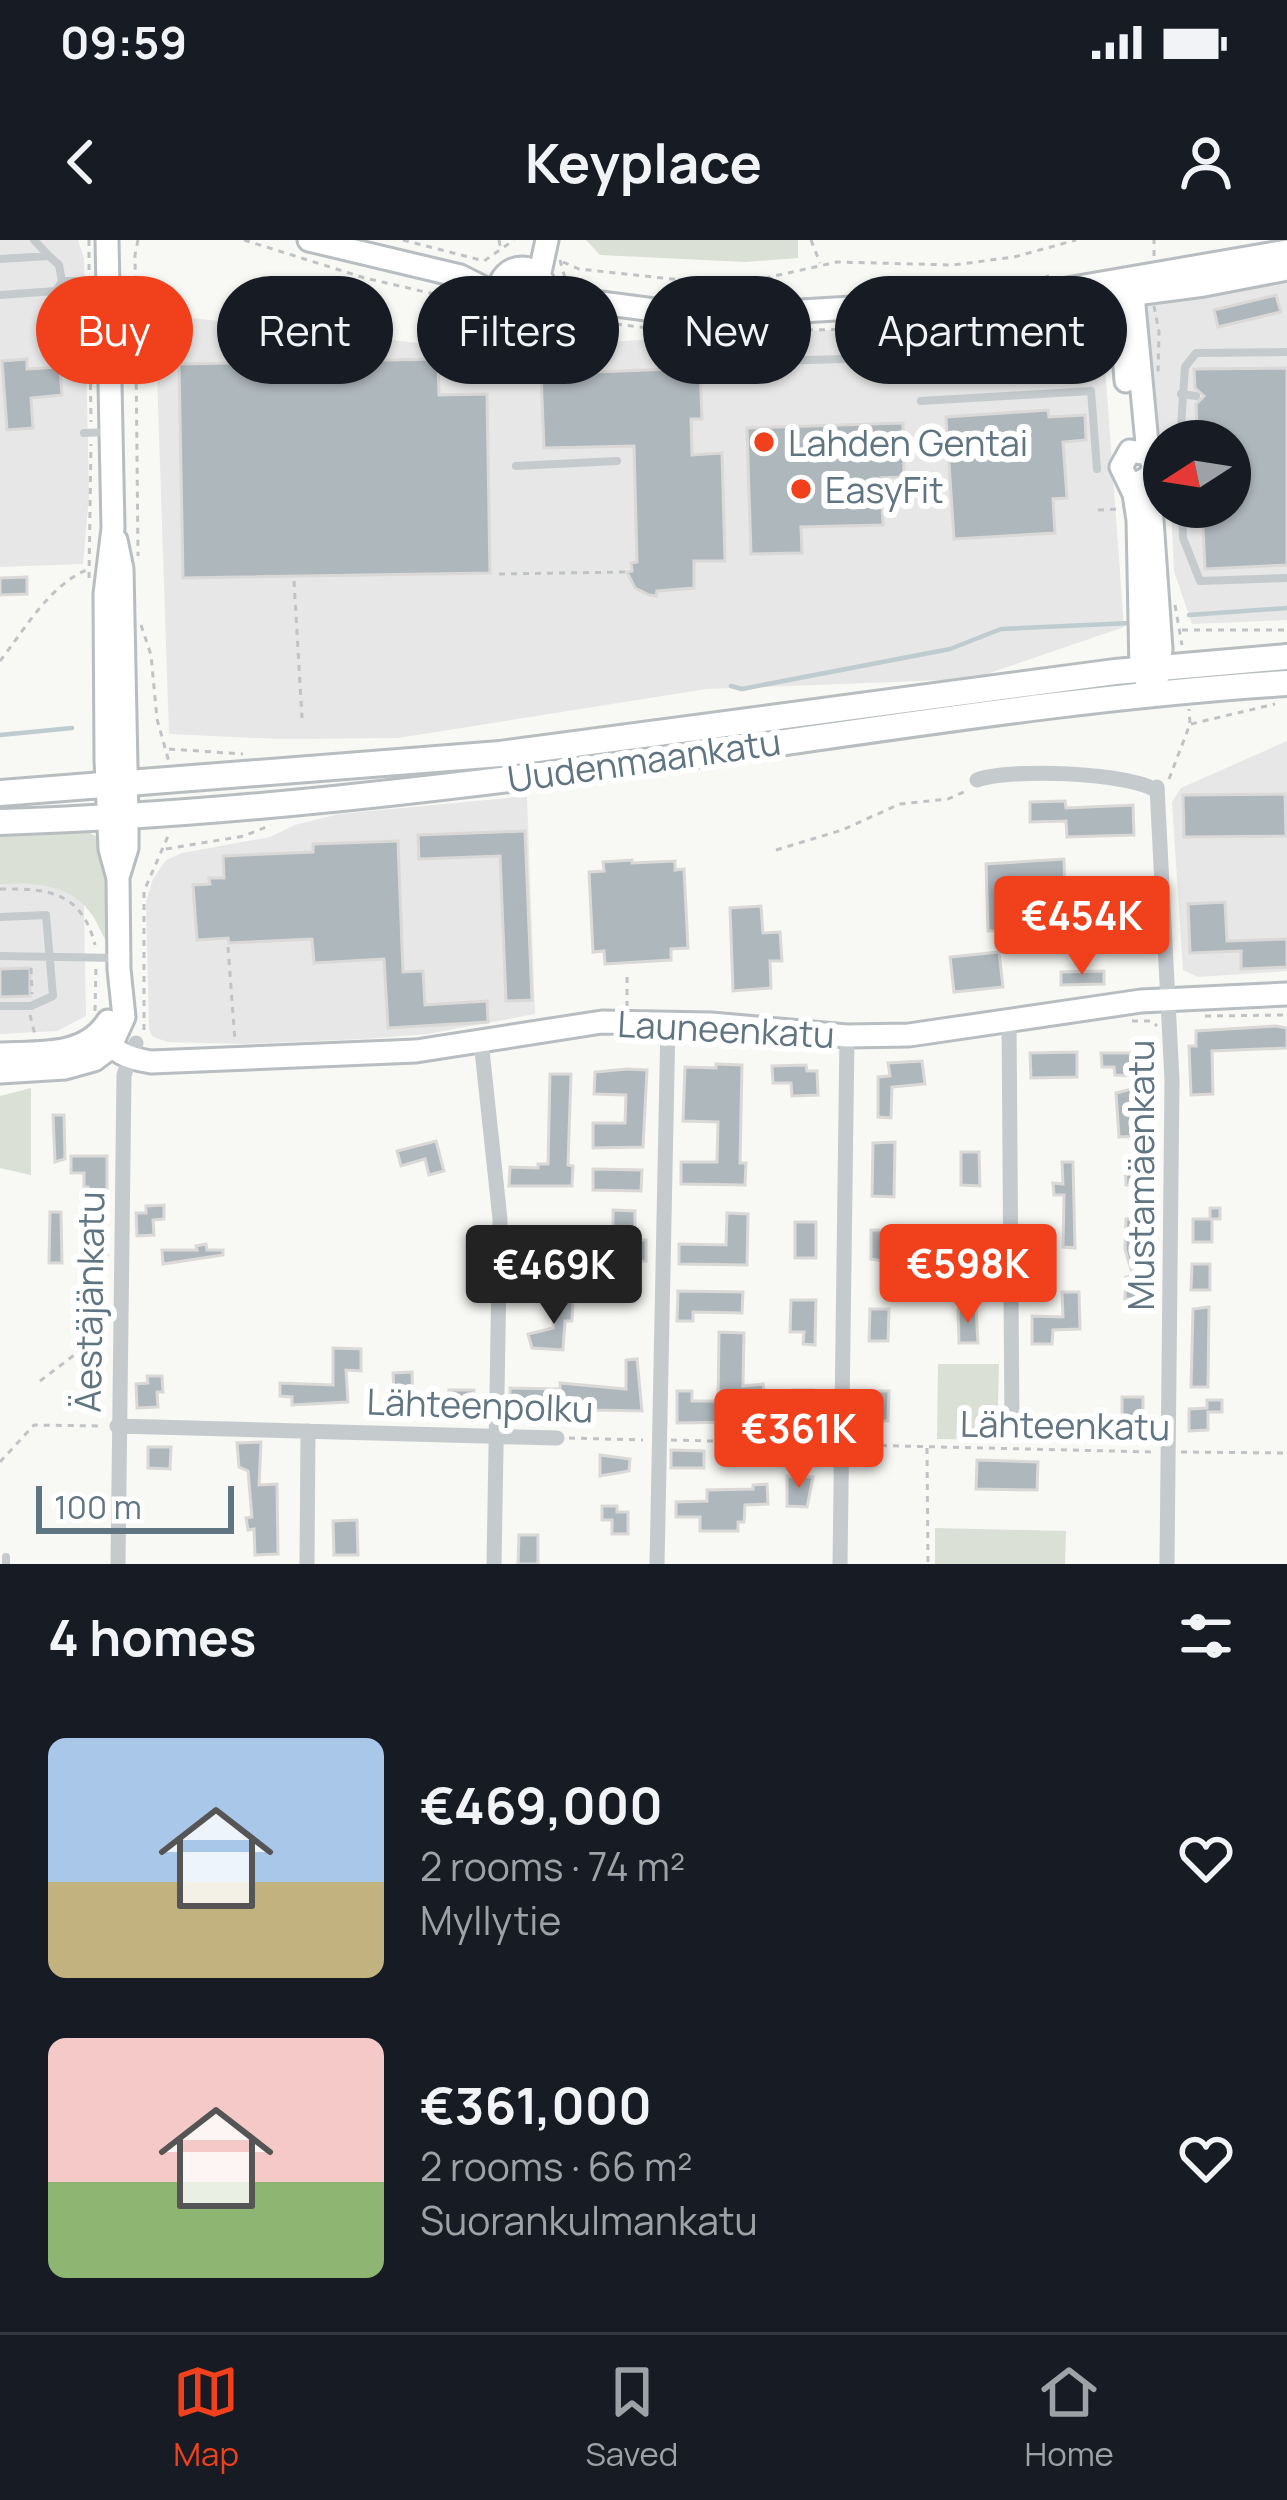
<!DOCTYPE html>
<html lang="en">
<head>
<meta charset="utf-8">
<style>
	body { margin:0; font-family:Manrope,sans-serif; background:#20242c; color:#f1f3f6; height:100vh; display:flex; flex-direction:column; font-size:45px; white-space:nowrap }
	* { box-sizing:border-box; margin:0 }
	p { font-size:39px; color:#9ea1a6 }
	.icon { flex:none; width:66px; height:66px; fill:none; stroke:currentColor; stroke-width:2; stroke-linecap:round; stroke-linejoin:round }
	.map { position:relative; height:1324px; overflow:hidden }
	.details { display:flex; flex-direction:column; background:#171b24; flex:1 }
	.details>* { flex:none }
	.guide { position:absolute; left:36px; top:36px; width:1215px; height:108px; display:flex; gap:24px }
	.needle { width:78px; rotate:258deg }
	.tools { position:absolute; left:1143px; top:180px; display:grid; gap:24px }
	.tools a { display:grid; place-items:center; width:108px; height:108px; border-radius:50%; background:#171b24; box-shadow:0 3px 9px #0004; font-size:60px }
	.scale { position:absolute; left:36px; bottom:30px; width:198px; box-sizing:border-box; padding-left:12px; border:6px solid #607582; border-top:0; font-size:33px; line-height:42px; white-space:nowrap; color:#607582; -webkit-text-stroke:9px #fff; paint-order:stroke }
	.price { position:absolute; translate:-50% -102px; padding:0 27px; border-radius:12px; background:#f1411c; color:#fff; font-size:39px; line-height:78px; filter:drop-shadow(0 3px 6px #0008) }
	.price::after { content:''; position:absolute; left:50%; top:72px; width:36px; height:27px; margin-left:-18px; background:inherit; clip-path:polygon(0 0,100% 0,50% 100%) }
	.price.active { background:#222; color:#fff }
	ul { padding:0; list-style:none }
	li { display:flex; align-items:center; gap:36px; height:300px; padding:0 48px }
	li span { display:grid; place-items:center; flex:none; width:336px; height:240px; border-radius:18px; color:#555 }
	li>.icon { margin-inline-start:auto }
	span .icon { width:144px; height:144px; fill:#fffc; stroke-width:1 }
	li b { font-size:51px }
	h2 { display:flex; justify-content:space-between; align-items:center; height:144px; padding:0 48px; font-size:51px }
	.tag { padding:0 42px; border-radius:54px; background:#171b24; box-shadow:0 3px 9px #0004; font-size:42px; line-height:108px }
	.tag.active { background:#f1411c; color:#fff }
	.status { display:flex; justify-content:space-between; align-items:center; height:84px; padding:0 60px; background:#171b24; direction:ltr }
	.status svg { height:33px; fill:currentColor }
	header { display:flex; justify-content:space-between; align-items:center; height:156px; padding:0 48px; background:#171b24; font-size:54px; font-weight:700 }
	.tabs { display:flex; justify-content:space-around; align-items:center; height:168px; border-top:3px solid #363941; background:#171b24; font-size:33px; color:#9ea1a6 }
	.tabs a { display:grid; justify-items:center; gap:6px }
	.tabs .active { color:#f1411c }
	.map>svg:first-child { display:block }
	.built { fill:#e6e7e6 }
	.green { fill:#dae0d5 }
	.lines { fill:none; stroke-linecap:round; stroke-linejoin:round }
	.stream { stroke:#becbcf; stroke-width:4.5 }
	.building { fill:#aeb7bc; stroke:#dad9d7; stroke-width:3 }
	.secondary-casing { stroke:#b7bdc1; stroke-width:27 }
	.primary-casing { stroke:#b8bdc0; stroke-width:30 }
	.path { stroke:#c0c3c5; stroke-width:3; stroke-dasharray:6 6; stroke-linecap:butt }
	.lane { stroke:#c5cacd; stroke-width:8 }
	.street { stroke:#c5cacd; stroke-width:15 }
	.secondary { stroke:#fff; stroke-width:21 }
	.primary { stroke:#fff; stroke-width:24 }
	.poi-dot { fill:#f1411c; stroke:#fff; stroke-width:4.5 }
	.labels { text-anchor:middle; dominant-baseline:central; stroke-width:12; stroke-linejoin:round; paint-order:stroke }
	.poi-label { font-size:36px; fill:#607582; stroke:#fff; text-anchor:start }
	.street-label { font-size:36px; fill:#607582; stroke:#fff }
</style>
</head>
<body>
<div class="status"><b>09:59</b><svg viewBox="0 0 49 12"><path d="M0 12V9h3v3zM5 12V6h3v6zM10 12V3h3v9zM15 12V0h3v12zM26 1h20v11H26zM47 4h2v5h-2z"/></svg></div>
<header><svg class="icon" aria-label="back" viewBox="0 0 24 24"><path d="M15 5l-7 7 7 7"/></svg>Keyplace<svg class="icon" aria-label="person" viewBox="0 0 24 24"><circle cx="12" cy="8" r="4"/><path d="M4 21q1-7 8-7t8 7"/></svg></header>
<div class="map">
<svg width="1287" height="1324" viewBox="0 0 1287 1324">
	<rect width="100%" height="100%" fill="#f8f8f5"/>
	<path class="built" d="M0,0H78L84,19L89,256L83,324L0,327Z
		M1287,40V380L1192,384L1174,331L1171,267H1230V201H1164V208L1150,206L1137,58Z
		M155,74L482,110L768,92L1052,83L1102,86L1124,387L972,439L706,449L398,498L281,499L169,494Z
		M1287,501V731L1198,737L1183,730L1172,562L1181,548Z
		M527,556L535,774L427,794L364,799L244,804L167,802L152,796L149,789L146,662L153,639L166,620L182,613L270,597L295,585L339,574Z
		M0,607L83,619L86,776L57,791L0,794Z"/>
	<path class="green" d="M586,0H798V18L746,22L600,15Z
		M81,588L99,598L106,608L107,702C101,693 98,683 92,675C72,644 34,642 0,644V592Z
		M31,848V935L0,928V856Z
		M938,1124H999L997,1200L937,1199Z
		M935,1288L1066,1291L1065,1324H935Z"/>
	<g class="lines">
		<path class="stream" d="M1189,375L1287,368
			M731,446L742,449L950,409L1001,389L1131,383
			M0,495L72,488"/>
	</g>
	<path class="building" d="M1276,55L1281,72L1218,87L1214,70Z
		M27,119V129L60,127L62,155L31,158L33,188L7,190L2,121Z
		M438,119L439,155L487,154L490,333L183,338L179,124Z
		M700,128L702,179H691L692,215L722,213L725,321H694V348L657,351L656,356L649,355L635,348L627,332L632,331L631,323L637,322L634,206L544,208L541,134Z
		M1287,128V325L1205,329L1202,267H1230V201H1204L1205,191L1197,188L1196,164L1204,156L1195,148L1194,129Z
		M1048,170L1049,177L1085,175L1086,200L1063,202L1067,258L1053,259L1055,293L954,299L946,177Z
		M903,183L904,237L881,238L883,285L801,287L802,313L751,314L747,188Z
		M27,337V354L0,355V338Z
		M1285,554L1286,596L1184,597L1183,555Z
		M1065,561L1066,568L1133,565L1134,595L1067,597L1066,581L1030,582V562Z
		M525,591L532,760L506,761L500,616L419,619L418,595Z
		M398,601L403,732L423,731L425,765L487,761L488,782L388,788L384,719L314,723L312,699L229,703L228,698L197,700L193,645L210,644L209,638H224L223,616L313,612V604Z
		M1064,619L1066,689L988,691L986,624Z
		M632,620V623L675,621V630L684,629L688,708L671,709V720L605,724L604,711L593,712L589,632L604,631L603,622Z
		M1146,658L1147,710L1108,712L1107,659Z
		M1225,662L1227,701L1287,699V727L1241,729V711L1190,713L1188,664Z
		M761,666L763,693L780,692L782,721H770L771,748L733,751L730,668Z
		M999,712L1003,747L954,752L950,717Z
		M30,728V756L0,757V729Z
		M1104,731V744L1061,745V732Z
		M1276,786L1287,788V808L1212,811L1213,854L1191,855L1189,806H1196V791Z
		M1077,812V837L1031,838L1030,813Z
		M1101,813H1137L1138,836L1115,835L1114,827H1102Z
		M922,821L925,844L892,847L891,878L878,877V837L890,836L888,823Z
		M716,824L742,825L740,923H746L745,945L681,944V922H717L718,882L683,881L685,827L716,828Z
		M806,825L807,831H817L818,855L792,856L791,843H773L772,826Z
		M627,829L647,830L643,907L593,908V883H625L626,855L594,854L595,832Z
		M550,834H571L568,925L573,926L572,946H509L510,927L538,928V924H548Z
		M1144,846L1148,896L1119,897L1116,853Z
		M53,875H64L65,919L55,922Z
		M436,901L444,931L429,935L425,919L401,926L397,911Z
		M895,902L894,957L872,956L873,903Z
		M961,912H979L980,946L961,945Z
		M71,916H107V1026H93L94,990H89L88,947H84V933H71Z
		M1125,919H1146L1144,947L1126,945Z
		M1062,922H1073L1075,1008L1063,1007L1064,955H1054L1053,943L1063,944Z
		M593,929L642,930L641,951L593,950Z
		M164,965V979L153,980L154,995L137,996L136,973H146V966Z
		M1210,968H1220V979H1212V1002H1193V979H1210Z
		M613,970L635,971V1000H646V1021L545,1022V1018H511L512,999L613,1003Z
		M50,972H61L62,1023H49Z
		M727,973L748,974L747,1025L679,1024V1004L726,1005Z
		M1141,977V984L1148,985L1147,1045L1141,1044V1059H1125L1126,1037L1133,1036L1125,1009L1126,979Z
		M795,982H816V1018H795Z
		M871,990H889V1022L871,1019Z
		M961,990L982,991L980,1024L961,1023Z
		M206,1004L207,1010H223V1015L163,1024L162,1010H197L196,1006Z
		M1192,1024H1210V1050H1191Z
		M678,1051L743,1052L742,1073L693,1072V1081H677Z
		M1062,1052H1079L1080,1089L1053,1090L1052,1104H1032V1076L1063,1077Z
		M554,1058L573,1060L572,1081H565L563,1110L532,1108L528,1094L553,1088Z
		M791,1060H816L815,1105L803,1104L804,1092H790Z
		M1209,1067L1208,1147H1191L1193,1069Z
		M870,1069H889L888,1101H869Z
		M976,1069L978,1103H959L958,1070Z
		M719,1092L744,1093L743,1146L763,1144L765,1155L740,1158L741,1182L677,1183V1151H692V1161H718Z
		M333,1108L361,1109V1131L346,1130L348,1162L292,1165V1157L280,1156V1143L333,1145Z
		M637,1119L642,1171L593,1170V1165L510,1168V1148L560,1149V1143L626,1149V1120Z
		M412,1132L413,1166L387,1167V1153H394L393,1133Z
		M147,1136H162L163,1152H157L158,1167L137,1168L136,1144L148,1143Z
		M449,1150H474V1168H449Z
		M793,1150H813V1180L792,1179Z
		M868,1151H889L888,1181H868Z
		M1122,1157H1143V1187H1122Z
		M1207,1160H1222V1172H1208V1190L1189,1191V1169L1207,1168Z
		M261,1202L259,1245L277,1244L278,1314L255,1315L254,1289L248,1290L246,1278L252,1277L248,1231L239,1227L237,1203Z
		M148,1207H171L170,1229L148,1228Z
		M671,1210L704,1211V1228H671Z
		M600,1215L630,1219L629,1231L600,1236Z
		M977,1220L1038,1222L1037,1250L976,1249Z
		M787,1236L813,1237L807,1267L787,1266Z
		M767,1244L768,1264L745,1265L744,1282H738V1291H700V1277H676V1262L707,1261V1250L753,1249V1245Z
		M602,1266H617V1272H628V1294H612V1280H602Z
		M357,1280L358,1315H334L333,1281Z
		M519,1295H538V1324H518Z"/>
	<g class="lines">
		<defs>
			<path id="secondary" d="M309,0L460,36L480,46L502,64
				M499 51a23 23 0 1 1 46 0a23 23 0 1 1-46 0Z
				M539,37L547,0
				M1127,43L1133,55L1148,214
				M1119,46L1126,141
				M1061,50L1287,11
				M539,67L593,62L670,72L768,73L1037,57L1097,59L1204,45L1287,29
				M1149,237L1161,409L1157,441
				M1128,241L1138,243L1149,237L1154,226L1148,214L1130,211L1121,227L1134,254L1138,280L1141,430L1149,445
				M116,300L122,329L127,577V608L119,634
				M101,791C113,813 127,818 151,822L416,811L602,782L711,784L847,796L909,795L1141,761L1287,754
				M0,814C38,812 85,818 108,781
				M0,832L65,828L94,820L110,808L124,777L119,729L118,638L110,609L106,520L105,354L113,288L107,0"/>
			<path id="primary" d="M0,553L500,514L1115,432L1287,417
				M0,582C225,575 449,548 672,518C877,490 1080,456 1287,443"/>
		</defs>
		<use href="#secondary" class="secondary-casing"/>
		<use href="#primary" class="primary-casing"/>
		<path class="path" d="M89,0V32
			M138,0L135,15L138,316
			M244,0L365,38L473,63
			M403,0L484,21L514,0
			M499,0L501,10
			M811,0L820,23
			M1154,16V0
			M560,20L567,45
			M563,22L579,29L700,42L752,41L837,22L953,25L1014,17L1076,0
			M1022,40L1049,36
			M89,54L90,86
			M1154,66L1159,92L1158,134
			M495,79L501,91L527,96L536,84
			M592,81L648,88
			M675,91L899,89L1055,76
			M90,108L91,182
			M1098,270L1118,269
			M499,334L625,332
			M89,338L91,204
			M294,341L302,478
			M1175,365L1182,405
			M141,385L151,415L157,479L169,522
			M1182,390H1287
			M0,421C25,389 50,344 89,329
			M1191,484L1275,464
			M169,509L243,514
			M1169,539L1190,484L1189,469
			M166,609L244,596L271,585
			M776,610L842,590L900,564L948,559L966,551
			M0,649C48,648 82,652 95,705
			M228,707L235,801
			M31,728L32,754
			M627,737V766
			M95,771L96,726
			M30,775L35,795
			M1205,776L1287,775
			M1132,781H1151L1157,786
			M144,790V651L169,594
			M40,1141L107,1090
			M569,1198L643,1200
			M671,1200L829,1204
			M857,1205L1153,1212
			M927,1208L928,1324
			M1181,1212L1287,1213
			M0,1222L34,1185L103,1186"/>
		<path class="lane" d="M34,0L48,15
			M0,19L49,16L59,25L62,41L56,51L0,55
			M62,41H103
			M81,96H103
			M771,121L918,117
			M1181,154L1196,156
			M921,161L1091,151L1097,229
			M84,193L110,192
			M1180,195L1198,196
			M1180,201L1185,127L1196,113L1287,112
			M516,226L617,221
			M1182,267L1183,298L1200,341L1287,338
			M0,677L46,675L53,756L31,766H0
			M0,716L118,718
			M6,1317V1324"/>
		<path class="street" d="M977,540C1008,528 1129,532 1157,551
			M1157,547L1172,840L1167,1324
			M1009,781L1012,1186
			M481,801L500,979L494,1324
			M117,1186L557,1198
			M118,1324L124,835L136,803
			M307,1324L308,1191
			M657,1324L668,783
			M840,1324L847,796"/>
		<use href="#secondary" class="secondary"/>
		<use href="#primary" class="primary"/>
	</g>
	<g class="poi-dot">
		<circle cx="764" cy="202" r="12"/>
		<circle cx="801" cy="249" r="12"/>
	</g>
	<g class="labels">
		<g class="poi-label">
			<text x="788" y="202">Lahden Gentai</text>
			<text x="825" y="249">EasyFit</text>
		</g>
		<g class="street-label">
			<text transform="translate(644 520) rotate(-8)">Uudenmaankatu</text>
			<text transform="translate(726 789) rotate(3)">Launeenkatu</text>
			<text transform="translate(1140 935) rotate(-90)">Mustamäenkatu</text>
			<text transform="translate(89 1062) rotate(-89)">Äestäjänkatu</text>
			<text transform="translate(480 1165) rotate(2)">Lähteenpolku</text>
			<text transform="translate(1065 1185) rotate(1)">Lähteenkatu</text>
		</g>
	</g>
</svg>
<div class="tools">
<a><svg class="needle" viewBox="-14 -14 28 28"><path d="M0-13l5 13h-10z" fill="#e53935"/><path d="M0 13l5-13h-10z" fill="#9ea1a6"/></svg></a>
</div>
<div class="scale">100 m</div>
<b class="price" style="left:1082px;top:738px">€454K</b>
<b class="price" style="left:968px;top:1086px">€598K</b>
<b class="price active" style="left:554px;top:1087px">€469K</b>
<b class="price" style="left:799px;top:1251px">€361K</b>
<div class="guide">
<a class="tag active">Buy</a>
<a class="tag">Rent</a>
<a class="tag">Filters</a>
<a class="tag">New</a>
<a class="tag">Apartment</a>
</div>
</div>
<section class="details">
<h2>4 homes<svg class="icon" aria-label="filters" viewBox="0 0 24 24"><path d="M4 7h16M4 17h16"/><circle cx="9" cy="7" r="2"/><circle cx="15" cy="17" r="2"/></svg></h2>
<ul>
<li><span style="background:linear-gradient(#a9c7e8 60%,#c2b280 0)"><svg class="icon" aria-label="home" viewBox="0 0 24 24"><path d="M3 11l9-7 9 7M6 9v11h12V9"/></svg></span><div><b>€469,000</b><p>2 rooms · 74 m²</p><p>Myllytie</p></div><svg class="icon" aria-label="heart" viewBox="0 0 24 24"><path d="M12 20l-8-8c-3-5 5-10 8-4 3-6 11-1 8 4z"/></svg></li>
<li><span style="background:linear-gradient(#f6c9c9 60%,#8fb573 0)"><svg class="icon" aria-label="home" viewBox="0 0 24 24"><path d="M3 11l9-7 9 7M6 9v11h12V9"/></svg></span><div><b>€361,000</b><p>2 rooms · 66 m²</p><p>Suorankulmankatu</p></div><svg class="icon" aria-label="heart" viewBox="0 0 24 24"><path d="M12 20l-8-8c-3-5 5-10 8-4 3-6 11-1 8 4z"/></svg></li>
</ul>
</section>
<nav class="tabs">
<a class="active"><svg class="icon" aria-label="map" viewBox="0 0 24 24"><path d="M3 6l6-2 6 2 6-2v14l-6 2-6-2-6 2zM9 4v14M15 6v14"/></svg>Map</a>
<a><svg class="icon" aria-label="saved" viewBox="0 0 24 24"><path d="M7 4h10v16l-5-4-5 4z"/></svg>Saved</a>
<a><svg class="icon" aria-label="home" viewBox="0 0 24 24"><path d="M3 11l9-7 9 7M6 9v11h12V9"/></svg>Home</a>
</nav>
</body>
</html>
